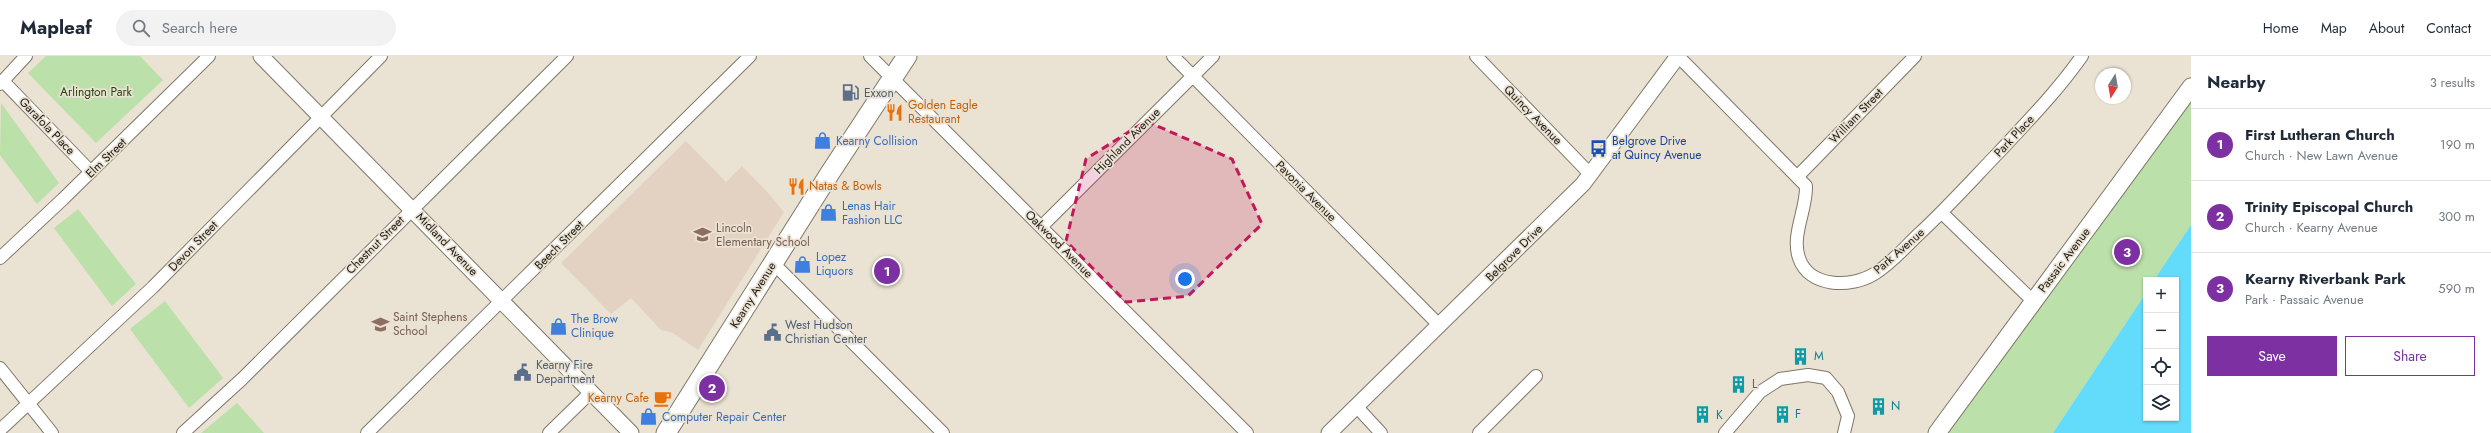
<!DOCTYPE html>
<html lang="en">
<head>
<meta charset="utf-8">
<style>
  :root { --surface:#fff; --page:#f2f2f3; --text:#1f2937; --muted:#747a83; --line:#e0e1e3; --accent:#7c30a1 }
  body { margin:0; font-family:Jost,sans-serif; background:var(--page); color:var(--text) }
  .controls { position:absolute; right:12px; bottom:12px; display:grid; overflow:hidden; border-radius:0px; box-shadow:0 1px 3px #0004 }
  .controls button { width:36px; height:36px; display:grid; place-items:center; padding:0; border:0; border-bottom:1px solid var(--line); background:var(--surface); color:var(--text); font:20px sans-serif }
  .compass { position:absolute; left:2095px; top:12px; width:36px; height:36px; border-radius:50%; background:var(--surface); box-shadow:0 1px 3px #0004; rotate:191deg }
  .you { position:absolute; left:1185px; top:223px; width:14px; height:14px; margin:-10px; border:3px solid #fff; border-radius:50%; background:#1a73e8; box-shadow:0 0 0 6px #1a73e833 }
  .badge { display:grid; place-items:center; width:26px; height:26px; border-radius:50%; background:var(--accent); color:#fff; font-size:13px; font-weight:700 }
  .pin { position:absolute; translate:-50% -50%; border:2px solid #fff; box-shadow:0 1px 4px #0006 }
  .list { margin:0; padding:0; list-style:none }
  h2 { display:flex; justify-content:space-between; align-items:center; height:52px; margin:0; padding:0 16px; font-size:17px }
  h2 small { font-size:13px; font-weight:400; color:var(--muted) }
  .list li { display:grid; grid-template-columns:26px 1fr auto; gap:12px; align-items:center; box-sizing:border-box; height:72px; padding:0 16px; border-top:1px solid var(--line) }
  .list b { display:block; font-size:15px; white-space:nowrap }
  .list p { margin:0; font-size:13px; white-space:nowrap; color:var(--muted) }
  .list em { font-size:13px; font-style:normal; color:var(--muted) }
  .actions { display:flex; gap:8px; padding:12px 16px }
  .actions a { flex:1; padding:9px 0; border:1px solid var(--accent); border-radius:0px; text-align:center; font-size:14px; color:var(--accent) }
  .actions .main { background:var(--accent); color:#fff }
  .icon { flex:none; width:22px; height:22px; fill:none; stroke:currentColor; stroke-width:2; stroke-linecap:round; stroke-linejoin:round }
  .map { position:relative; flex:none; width:2191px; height:377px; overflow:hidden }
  header { display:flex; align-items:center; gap:24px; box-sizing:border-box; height:56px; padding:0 20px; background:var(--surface); border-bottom:1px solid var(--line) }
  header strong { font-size:19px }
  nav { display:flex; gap:22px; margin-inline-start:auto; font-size:14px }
  .search { width:280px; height:36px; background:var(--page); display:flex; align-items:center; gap:10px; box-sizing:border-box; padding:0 14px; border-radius:22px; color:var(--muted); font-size:15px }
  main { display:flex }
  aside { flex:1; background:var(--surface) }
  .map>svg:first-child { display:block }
  .education { fill:#e3d2c1 }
  .green { fill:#bce0a9 }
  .water { fill:#63dbfb }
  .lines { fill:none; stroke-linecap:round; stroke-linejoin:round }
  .minor-casing { stroke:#7e7768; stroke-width:14 }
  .tertiary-casing { stroke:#7e7768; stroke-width:17 }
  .secondary-casing { stroke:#7e7768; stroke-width:19 }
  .primary-casing { stroke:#7e7768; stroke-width:21 }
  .minor { stroke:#fff; stroke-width:12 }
  .tertiary { stroke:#fff; stroke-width:15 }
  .secondary { stroke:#fff; stroke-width:17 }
  .primary { stroke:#fff; stroke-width:19 }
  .marked { fill:#c2185b; fill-opacity:0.2; stroke:#c2185b; stroke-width:3; stroke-dasharray:8 5; stroke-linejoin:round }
  .labels { text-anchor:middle; stroke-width:3.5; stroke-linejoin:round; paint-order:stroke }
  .park-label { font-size:12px; fill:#24430d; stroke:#eae2d2 }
  .service-label { font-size:12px; fill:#4e5e75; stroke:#eae2d2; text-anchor:start }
  .food-label { font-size:12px; fill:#c56008; stroke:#eae2d2; text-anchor:start }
  .street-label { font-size:12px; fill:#1c1913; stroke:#eae2d2 }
  .shop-label { font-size:12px; fill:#366cbe; stroke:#eae2d2; text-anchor:start }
  .transit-label { font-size:12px; fill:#164399; stroke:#eae2d2; text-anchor:start }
  .education-label { font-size:12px; fill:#785e54; stroke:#eae2d2; text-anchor:start }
  .culture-label { font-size:12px; fill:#0d838f; stroke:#eae2d2; text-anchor:start }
</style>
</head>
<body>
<header>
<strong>Mapleaf</strong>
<div class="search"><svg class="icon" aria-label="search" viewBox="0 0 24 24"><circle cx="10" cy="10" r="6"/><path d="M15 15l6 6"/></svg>Search here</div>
<nav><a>Home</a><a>Map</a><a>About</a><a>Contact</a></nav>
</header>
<main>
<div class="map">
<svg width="2191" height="377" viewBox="0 0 2191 377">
  <rect width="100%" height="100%" fill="#eae2d2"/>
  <path class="education" d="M686,85L726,126L742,110L769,138L784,156L698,294L673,277L661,274L631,242L611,258L561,207Z"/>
  <path class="green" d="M46,0H140L163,24L96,87L28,17Z
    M2191,46V169L2154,224H2146V237L2053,377H1946L2056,231Z
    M1,47L59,127L37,148L0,99Z
    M78,153L136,228L112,250L54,172Z
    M165,245L223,322L189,352L130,273Z
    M237,347L264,377H201Z"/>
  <path class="water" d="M2191,169V377H2053L2146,237V362H2176V224H2154Z"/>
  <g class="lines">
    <defs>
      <path id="minor" d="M870,0L1247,377
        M1173,0L1440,270
        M1476,0L1591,119
        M1678,0L1806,130C1807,153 1791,179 1799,202C1809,232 1851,232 1874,218C1891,208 1905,191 1919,178C1948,151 1974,122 2001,94C2030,63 2058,34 2082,0
        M3,25L91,116
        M0,28L26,0
        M1798,120L1915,0
        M1942,157L2033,245
        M1042,170L1213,0
        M0,202L63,143L209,0
        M773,207L943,377
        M0,312L52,377
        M1356,350L1381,377
        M0,374L153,231L381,0
        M183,377L242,323L567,0
        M367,377L750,0
        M549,377L590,337
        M1479,377L1536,320
        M1725,377L1760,336L1780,323L1808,319L1826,322L1838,336L1848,360L1844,377"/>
      <path id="tertiary" d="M261,0L631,377
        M1329,377L1583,128L1678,0"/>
      <path id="secondary" d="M1937,377L2191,31"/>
      <path id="primary" d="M666,377L830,117L907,0"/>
    </defs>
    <use href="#minor" class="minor-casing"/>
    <use href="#tertiary" class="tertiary-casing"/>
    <use href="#secondary" class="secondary-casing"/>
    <use href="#primary" class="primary-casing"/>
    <use href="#minor" class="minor"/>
    <use href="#tertiary" class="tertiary"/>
    <use href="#secondary" class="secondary"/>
    <use href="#primary" class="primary"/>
  </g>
  <path class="marked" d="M1146,65L1232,103L1262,168L1188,240L1126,246L1066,185L1086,103Z"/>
  <defs>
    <symbol id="fuel-bare" viewBox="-9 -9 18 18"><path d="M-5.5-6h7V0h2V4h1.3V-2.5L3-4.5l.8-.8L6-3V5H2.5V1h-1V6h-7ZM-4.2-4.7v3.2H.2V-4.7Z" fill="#5c6f8a" stroke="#eae2d2" stroke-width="2.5" paint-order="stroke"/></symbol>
    <symbol id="restaurant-bare" viewBox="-9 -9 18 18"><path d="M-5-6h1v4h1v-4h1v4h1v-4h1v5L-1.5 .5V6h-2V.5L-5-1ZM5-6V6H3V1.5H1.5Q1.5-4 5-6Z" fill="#e8710a" stroke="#eae2d2" stroke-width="2.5" paint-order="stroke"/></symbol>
    <symbol id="shop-bare" viewBox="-9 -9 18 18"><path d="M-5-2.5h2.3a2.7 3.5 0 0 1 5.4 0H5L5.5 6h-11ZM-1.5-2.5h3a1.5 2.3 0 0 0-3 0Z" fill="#3f7fe0" stroke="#eae2d2" stroke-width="2.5" paint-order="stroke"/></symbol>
    <symbol id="bus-bare" viewBox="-9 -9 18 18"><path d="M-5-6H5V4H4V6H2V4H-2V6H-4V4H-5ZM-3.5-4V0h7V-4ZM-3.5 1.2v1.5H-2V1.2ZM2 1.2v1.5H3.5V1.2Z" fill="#1a4fb4" stroke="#eae2d2" stroke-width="2.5" paint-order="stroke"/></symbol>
    <symbol id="school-bare" viewBox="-9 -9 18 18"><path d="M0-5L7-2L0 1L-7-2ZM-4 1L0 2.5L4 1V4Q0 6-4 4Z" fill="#8d6e63" stroke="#eae2d2" stroke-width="2.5" paint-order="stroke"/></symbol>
    <symbol id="civic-bare" viewBox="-9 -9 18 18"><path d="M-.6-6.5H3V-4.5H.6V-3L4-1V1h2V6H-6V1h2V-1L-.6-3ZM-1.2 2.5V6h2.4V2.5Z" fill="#5c6f8a" stroke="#eae2d2" stroke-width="2.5" paint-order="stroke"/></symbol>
    <symbol id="building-bare" viewBox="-9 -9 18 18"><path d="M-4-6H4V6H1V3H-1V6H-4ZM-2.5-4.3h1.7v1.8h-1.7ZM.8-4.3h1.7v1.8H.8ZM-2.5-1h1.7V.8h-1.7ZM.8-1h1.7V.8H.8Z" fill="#0f9aa8" stroke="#eae2d2" stroke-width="2.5" paint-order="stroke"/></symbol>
    <symbol id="cafe-bare" viewBox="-9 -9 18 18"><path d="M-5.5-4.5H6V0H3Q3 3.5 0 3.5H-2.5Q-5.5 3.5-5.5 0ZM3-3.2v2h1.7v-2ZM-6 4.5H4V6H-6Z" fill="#e8710a" stroke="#eae2d2" stroke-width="2.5" paint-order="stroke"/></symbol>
  </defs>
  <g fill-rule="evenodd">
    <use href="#fuel-bare" x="838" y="24" width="25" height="25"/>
    <use href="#restaurant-bare" x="882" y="44" width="25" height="25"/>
    <use href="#shop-bare" x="810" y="72" width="25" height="25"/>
    <use href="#bus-bare" x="1586" y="80" width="25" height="25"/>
    <use href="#restaurant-bare" x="784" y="118" width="25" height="25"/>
    <use href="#shop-bare" x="816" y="144" width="25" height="25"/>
    <use href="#school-bare" x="690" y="166" width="25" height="25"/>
    <use href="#shop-bare" x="790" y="196" width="25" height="25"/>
    <use href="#school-bare" x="368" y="256" width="25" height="25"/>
    <use href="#shop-bare" x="546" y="258" width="25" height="25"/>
    <use href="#civic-bare" x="760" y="264" width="25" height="25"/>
    <use href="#building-bare" x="1788" y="288" width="25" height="25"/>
    <use href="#civic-bare" x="510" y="304" width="25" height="25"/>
    <use href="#building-bare" x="1726" y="316" width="25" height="25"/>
    <use href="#cafe-bare" x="650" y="330" width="25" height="25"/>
    <use href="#building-bare" x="1866" y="338" width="25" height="25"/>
    <use href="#building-bare" x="1770" y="346" width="25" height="25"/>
    <use href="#building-bare" x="1690" y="346" width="25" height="25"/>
    <use href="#shop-bare" x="636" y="348" width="25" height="25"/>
  </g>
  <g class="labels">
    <g class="park-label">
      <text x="96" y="40">Arlington Park</text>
    </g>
    <g class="service-label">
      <text x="864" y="41">Exxon</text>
      <text x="785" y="273">West Hudson<tspan x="785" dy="14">Christian Center</tspan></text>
      <text x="536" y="313">Kearny Fire<tspan x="536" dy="14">Department</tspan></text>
    </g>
    <g class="food-label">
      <text x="908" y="53">Golden Eagle<tspan x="908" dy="14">Restaurant</tspan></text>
      <text x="809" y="134">Natas &amp; Bowls</text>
      <text x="649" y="346" text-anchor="end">Kearny Cafe</text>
    </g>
    <g class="street-label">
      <text transform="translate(1533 59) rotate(46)" y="4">Quincy Avenue</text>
      <text transform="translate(1856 60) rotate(-46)" y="4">William Street</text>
      <text transform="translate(47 70) rotate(46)" y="4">Garafola Place</text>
      <text transform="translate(2014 80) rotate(-47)" y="4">Park Place</text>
      <text transform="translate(1127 85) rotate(-45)" y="4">Highland Avenue</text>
      <text transform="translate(106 102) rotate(-44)" y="4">Elm Street</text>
      <text transform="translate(1306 135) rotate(45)" y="4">Pavonia Avenue</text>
      <text transform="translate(447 188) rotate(46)" y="4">Midland Avenue</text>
      <text transform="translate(1059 188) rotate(45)" y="4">Oakwood Avenue</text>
      <text transform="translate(375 189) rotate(-45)" y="4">Chestnut Street</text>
      <text transform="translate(559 189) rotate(-45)" y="4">Beech Street</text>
      <text transform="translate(193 190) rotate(-46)" y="4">Devon Street</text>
      <text transform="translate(1899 195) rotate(-41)" y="4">Park Avenue</text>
      <text transform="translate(1514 197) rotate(-45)" y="4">Belgrove Drive</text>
      <text transform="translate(2064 204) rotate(-53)" y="4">Passaic Avenue</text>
      <text transform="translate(753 239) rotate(-58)" y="4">Kearny Avenue</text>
    </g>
    <g class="shop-label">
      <text x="836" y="89">Kearny Collision</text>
      <text x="842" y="154">Lenas Hair<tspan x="842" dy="14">Fashion LLC</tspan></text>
      <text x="816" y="205">Lopez<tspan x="816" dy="14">Liquors</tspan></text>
      <text x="571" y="267">The Brow<tspan x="571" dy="14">Clinique</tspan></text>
      <text x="662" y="365">Computer Repair Center</text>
    </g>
    <g class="transit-label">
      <text x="1612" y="89">Belgrove Drive<tspan x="1612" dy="14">at Quincy Avenue</tspan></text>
    </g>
    <g class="education-label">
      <text x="716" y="176">Lincoln<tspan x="716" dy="14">Elementary School</tspan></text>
      <text x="393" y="265">Saint Stephens<tspan x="393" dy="14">School</tspan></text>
    </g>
    <g class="culture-label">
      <text x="1814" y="304">M</text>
      <text x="1752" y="332">L</text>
      <text x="1891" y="354">N</text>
      <text x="1795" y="362">F</text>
      <text x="1716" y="363">K</text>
    </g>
  </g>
</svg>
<div class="controls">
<button>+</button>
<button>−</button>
<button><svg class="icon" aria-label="locate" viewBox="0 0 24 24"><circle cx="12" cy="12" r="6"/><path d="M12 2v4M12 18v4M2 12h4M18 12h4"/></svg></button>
<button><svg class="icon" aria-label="layers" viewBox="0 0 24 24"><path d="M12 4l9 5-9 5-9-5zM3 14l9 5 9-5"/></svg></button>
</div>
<svg class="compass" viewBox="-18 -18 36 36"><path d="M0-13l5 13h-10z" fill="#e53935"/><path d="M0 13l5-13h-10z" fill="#747a83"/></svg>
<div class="you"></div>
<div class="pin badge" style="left:887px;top:215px">1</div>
<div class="pin badge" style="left:712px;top:332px">2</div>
<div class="pin badge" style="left:2127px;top:196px">3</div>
</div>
<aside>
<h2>Nearby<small>3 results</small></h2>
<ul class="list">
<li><span class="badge">1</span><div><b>First Lutheran Church</b><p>Church · New Lawn Avenue</p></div><em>190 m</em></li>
<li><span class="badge">2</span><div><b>Trinity Episcopal Church</b><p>Church · Kearny Avenue</p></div><em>300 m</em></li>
<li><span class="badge">3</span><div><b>Kearny Riverbank Park</b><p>Park · Passaic Avenue</p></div><em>590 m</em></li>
</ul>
<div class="actions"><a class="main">Save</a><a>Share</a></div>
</aside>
</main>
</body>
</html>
